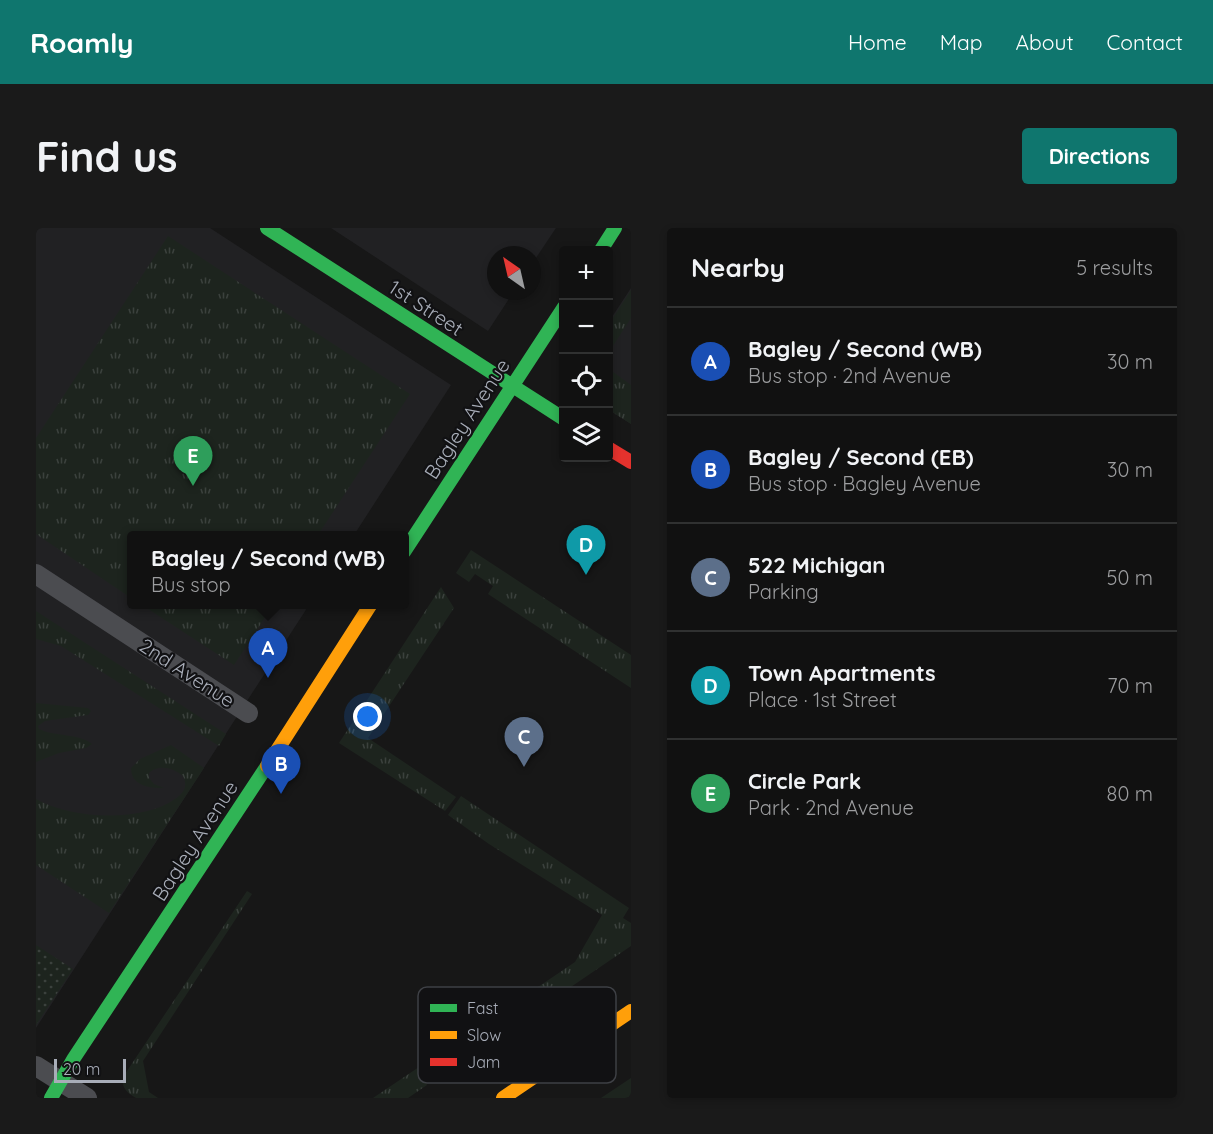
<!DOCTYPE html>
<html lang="en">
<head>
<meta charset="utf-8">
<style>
  :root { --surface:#111; --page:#1a1a1a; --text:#f1f3f6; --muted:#9c9d9f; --line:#303131; --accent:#0f766e }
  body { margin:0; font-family:Quicksand,sans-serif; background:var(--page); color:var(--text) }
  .controls { position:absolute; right:18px; top:18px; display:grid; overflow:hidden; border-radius:6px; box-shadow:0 3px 9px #0003 }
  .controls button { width:54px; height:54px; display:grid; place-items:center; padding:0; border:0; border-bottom:2px solid var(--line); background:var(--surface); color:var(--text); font:30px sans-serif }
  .compass { position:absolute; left:451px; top:18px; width:54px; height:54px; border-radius:50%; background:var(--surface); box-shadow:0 3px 9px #0003; rotate:326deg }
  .scale { position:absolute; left:18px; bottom:15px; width:72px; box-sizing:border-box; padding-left:6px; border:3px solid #a8adb8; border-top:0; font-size:16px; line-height:21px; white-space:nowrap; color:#a8adb8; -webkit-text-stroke:4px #111113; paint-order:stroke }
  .you { position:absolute; left:332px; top:489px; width:21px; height:21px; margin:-15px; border:4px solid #fff; border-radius:50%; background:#1a73e8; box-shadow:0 0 0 9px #1a73e833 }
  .badge { display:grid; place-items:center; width:39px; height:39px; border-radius:50%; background:var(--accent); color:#fff; font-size:20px; font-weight:700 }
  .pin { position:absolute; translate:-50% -50px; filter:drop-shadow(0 2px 3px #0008) }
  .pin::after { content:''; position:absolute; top:32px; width:21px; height:18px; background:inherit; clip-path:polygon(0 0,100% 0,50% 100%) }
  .popup { position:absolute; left:91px; top:303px; width:282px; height:78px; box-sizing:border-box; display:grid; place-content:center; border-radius:6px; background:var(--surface); filter:drop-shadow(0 2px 4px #0005); font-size:20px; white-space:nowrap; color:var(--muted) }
  .popup b { font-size:22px; color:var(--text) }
  .popup::after { content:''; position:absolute; left:50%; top:100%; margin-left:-12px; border:12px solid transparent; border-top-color:var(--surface) }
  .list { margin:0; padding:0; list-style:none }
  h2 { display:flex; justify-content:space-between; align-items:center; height:78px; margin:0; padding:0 24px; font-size:26px }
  h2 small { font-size:20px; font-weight:400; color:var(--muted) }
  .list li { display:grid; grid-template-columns:39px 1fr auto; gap:18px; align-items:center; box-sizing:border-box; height:108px; padding:0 24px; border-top:2px solid var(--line) }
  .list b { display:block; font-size:22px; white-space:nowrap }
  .list p { margin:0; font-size:20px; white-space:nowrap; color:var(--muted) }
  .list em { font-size:20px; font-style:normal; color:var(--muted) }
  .icon { flex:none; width:33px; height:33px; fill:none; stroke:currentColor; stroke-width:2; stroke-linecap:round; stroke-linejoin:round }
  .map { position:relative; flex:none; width:595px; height:870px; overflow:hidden; border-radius:6px }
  header { display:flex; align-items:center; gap:36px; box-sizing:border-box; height:84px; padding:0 30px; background:var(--accent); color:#fff }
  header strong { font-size:28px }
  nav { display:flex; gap:33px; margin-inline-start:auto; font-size:21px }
  .intro { display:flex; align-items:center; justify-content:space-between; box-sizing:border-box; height:144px; padding:0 36px }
  h1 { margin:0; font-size:42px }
  .button { padding:15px 27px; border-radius:6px; background:var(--accent); color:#fff; font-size:21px; font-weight:700 }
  main { display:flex; gap:36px; padding:0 36px }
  aside { flex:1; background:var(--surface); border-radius:6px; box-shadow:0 3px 9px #0003 }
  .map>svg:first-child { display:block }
  .built { fill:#212123 }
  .grass { fill:url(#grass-tufts) }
  .garden { fill:url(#garden-dots) }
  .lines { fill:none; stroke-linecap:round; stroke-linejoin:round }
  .street { stroke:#4b4c50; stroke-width:20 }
  .fast { stroke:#30b455; stroke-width:14 }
  .slow { stroke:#ff9f0a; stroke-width:14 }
  .jam { stroke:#e5322d; stroke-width:14 }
  .labels { text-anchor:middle; stroke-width:4.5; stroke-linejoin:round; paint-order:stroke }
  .street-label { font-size:20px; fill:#a8adb8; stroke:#111113 }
  .key { fill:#111113; stroke:#3e4045; stroke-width:1.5 }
  .key-label { font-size:16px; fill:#a8adb8 }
</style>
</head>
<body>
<header>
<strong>Roamly</strong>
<nav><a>Home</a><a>Map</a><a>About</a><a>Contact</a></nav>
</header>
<div class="intro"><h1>Find us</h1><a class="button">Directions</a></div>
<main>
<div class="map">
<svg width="595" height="870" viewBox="0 0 595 870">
  <defs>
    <pattern id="grass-tufts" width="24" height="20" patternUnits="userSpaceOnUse" patternTransform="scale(1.5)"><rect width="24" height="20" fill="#1d241e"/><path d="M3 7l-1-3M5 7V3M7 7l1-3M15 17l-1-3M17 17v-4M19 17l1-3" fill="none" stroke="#3b413d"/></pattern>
    <pattern id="garden-dots" width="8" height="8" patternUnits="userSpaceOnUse" patternTransform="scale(1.5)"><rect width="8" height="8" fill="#1d241e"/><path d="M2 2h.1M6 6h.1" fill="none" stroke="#3b413d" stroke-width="1.8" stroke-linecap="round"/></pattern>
  </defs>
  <rect width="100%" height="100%" fill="#171717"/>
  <path class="built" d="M0,0H174L415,157L318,307L95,308V376L273,377L0,800Z
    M295,0H520L496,36V27H460V63H478L452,103Z
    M595,60V196L573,182L572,95Z"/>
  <path class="grass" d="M132,8L374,166L282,307L95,308V370L0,306V210Z
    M595,62V90L573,124V96Z
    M573,141L595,157V196L573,182Z
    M435,322L595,427V460L452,366L457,358L439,346L433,354L420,345Z
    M405,359L418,380L332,510L420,569L409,583L303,515Z
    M106,377H237L198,437Z
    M0,383L190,506L183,518L25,418L0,411Z
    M0,475L52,480L55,483L52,487L9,493L2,498L3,501C19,509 43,505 56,516L50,520L23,525L0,534Z
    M135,517L168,540L73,685L0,637V571C35,591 105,595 139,571C148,565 152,558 147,548C137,540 123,536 113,545V550L118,556L128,560C113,560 95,558 95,540L104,531Z
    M425,568L593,680L587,690L595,695V718L407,846L394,832L539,734L566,687L453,616L412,587Z
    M211,663L216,666L107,833L113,864L122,870H100C91,865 85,859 87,849Z
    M383,839L391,857L372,870H337Z
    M595,850V870H565Z"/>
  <path class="garden" d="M0,717L37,741L0,797Z"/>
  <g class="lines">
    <path class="street" d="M0,346L212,485
      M0,838L51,870"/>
    <path class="fast" d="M231,0L528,191
      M565,22L579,0
      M368,324L528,79
      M15,870L38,830L231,538"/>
    <path class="slow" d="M231,538L335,376
      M467,870L595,783"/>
    <path class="jam" d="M572,220L595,234"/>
  </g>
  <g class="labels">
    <g class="street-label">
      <text transform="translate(390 80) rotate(33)" y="7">1st Street</text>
      <text transform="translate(431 191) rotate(-57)" y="7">Bagley Avenue</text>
      <text transform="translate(151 445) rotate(33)" y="7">2nd Avenue</text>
      <text transform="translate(159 613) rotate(-57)" y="7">Bagley Avenue</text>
    </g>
  </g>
  <rect x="382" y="759" width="198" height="96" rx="9" class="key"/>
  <rect x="394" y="776" width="27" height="8" fill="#30b455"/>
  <rect x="394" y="803" width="27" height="8" fill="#ff9f0a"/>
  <rect x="394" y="830" width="27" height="8" fill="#e5322d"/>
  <g class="key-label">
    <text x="431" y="786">Fast</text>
    <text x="431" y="813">Slow</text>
    <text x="431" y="840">Jam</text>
  </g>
</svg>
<div class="controls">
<button>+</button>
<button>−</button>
<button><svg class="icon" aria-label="locate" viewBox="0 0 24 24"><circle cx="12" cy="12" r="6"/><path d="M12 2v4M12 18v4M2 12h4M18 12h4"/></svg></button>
<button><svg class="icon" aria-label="layers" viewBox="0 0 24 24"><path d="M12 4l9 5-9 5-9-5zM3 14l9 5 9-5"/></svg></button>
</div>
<svg class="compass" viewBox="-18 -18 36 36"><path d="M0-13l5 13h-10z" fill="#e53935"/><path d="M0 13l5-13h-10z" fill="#9c9d9f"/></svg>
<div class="scale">20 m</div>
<div class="you"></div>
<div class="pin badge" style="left:232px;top:450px;background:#1a4fb4">A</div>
<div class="popup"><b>Bagley / Second (WB)</b>Bus stop</div>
<div class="pin badge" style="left:245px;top:566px;background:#1a4fb4">B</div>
<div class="pin badge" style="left:488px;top:539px;background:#5c6f8a">C</div>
<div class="pin badge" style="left:550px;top:347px;background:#0f9aa8">D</div>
<div class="pin badge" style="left:157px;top:258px;background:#2e9e5b">E</div>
</div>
<aside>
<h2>Nearby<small>5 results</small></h2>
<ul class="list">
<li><span class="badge" style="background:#1a4fb4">A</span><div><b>Bagley / Second (WB)</b><p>Bus stop · 2nd Avenue</p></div><em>30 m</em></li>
<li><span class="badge" style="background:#1a4fb4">B</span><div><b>Bagley / Second (EB)</b><p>Bus stop · Bagley Avenue</p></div><em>30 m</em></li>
<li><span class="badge" style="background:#5c6f8a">C</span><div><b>522 Michigan</b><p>Parking</p></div><em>50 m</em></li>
<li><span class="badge" style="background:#0f9aa8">D</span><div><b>Town Apartments</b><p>Place · 1st Street</p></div><em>70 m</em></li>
<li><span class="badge" style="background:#2e9e5b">E</span><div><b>Circle Park</b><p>Park · 2nd Avenue</p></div><em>80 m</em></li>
</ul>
</aside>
</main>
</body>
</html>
